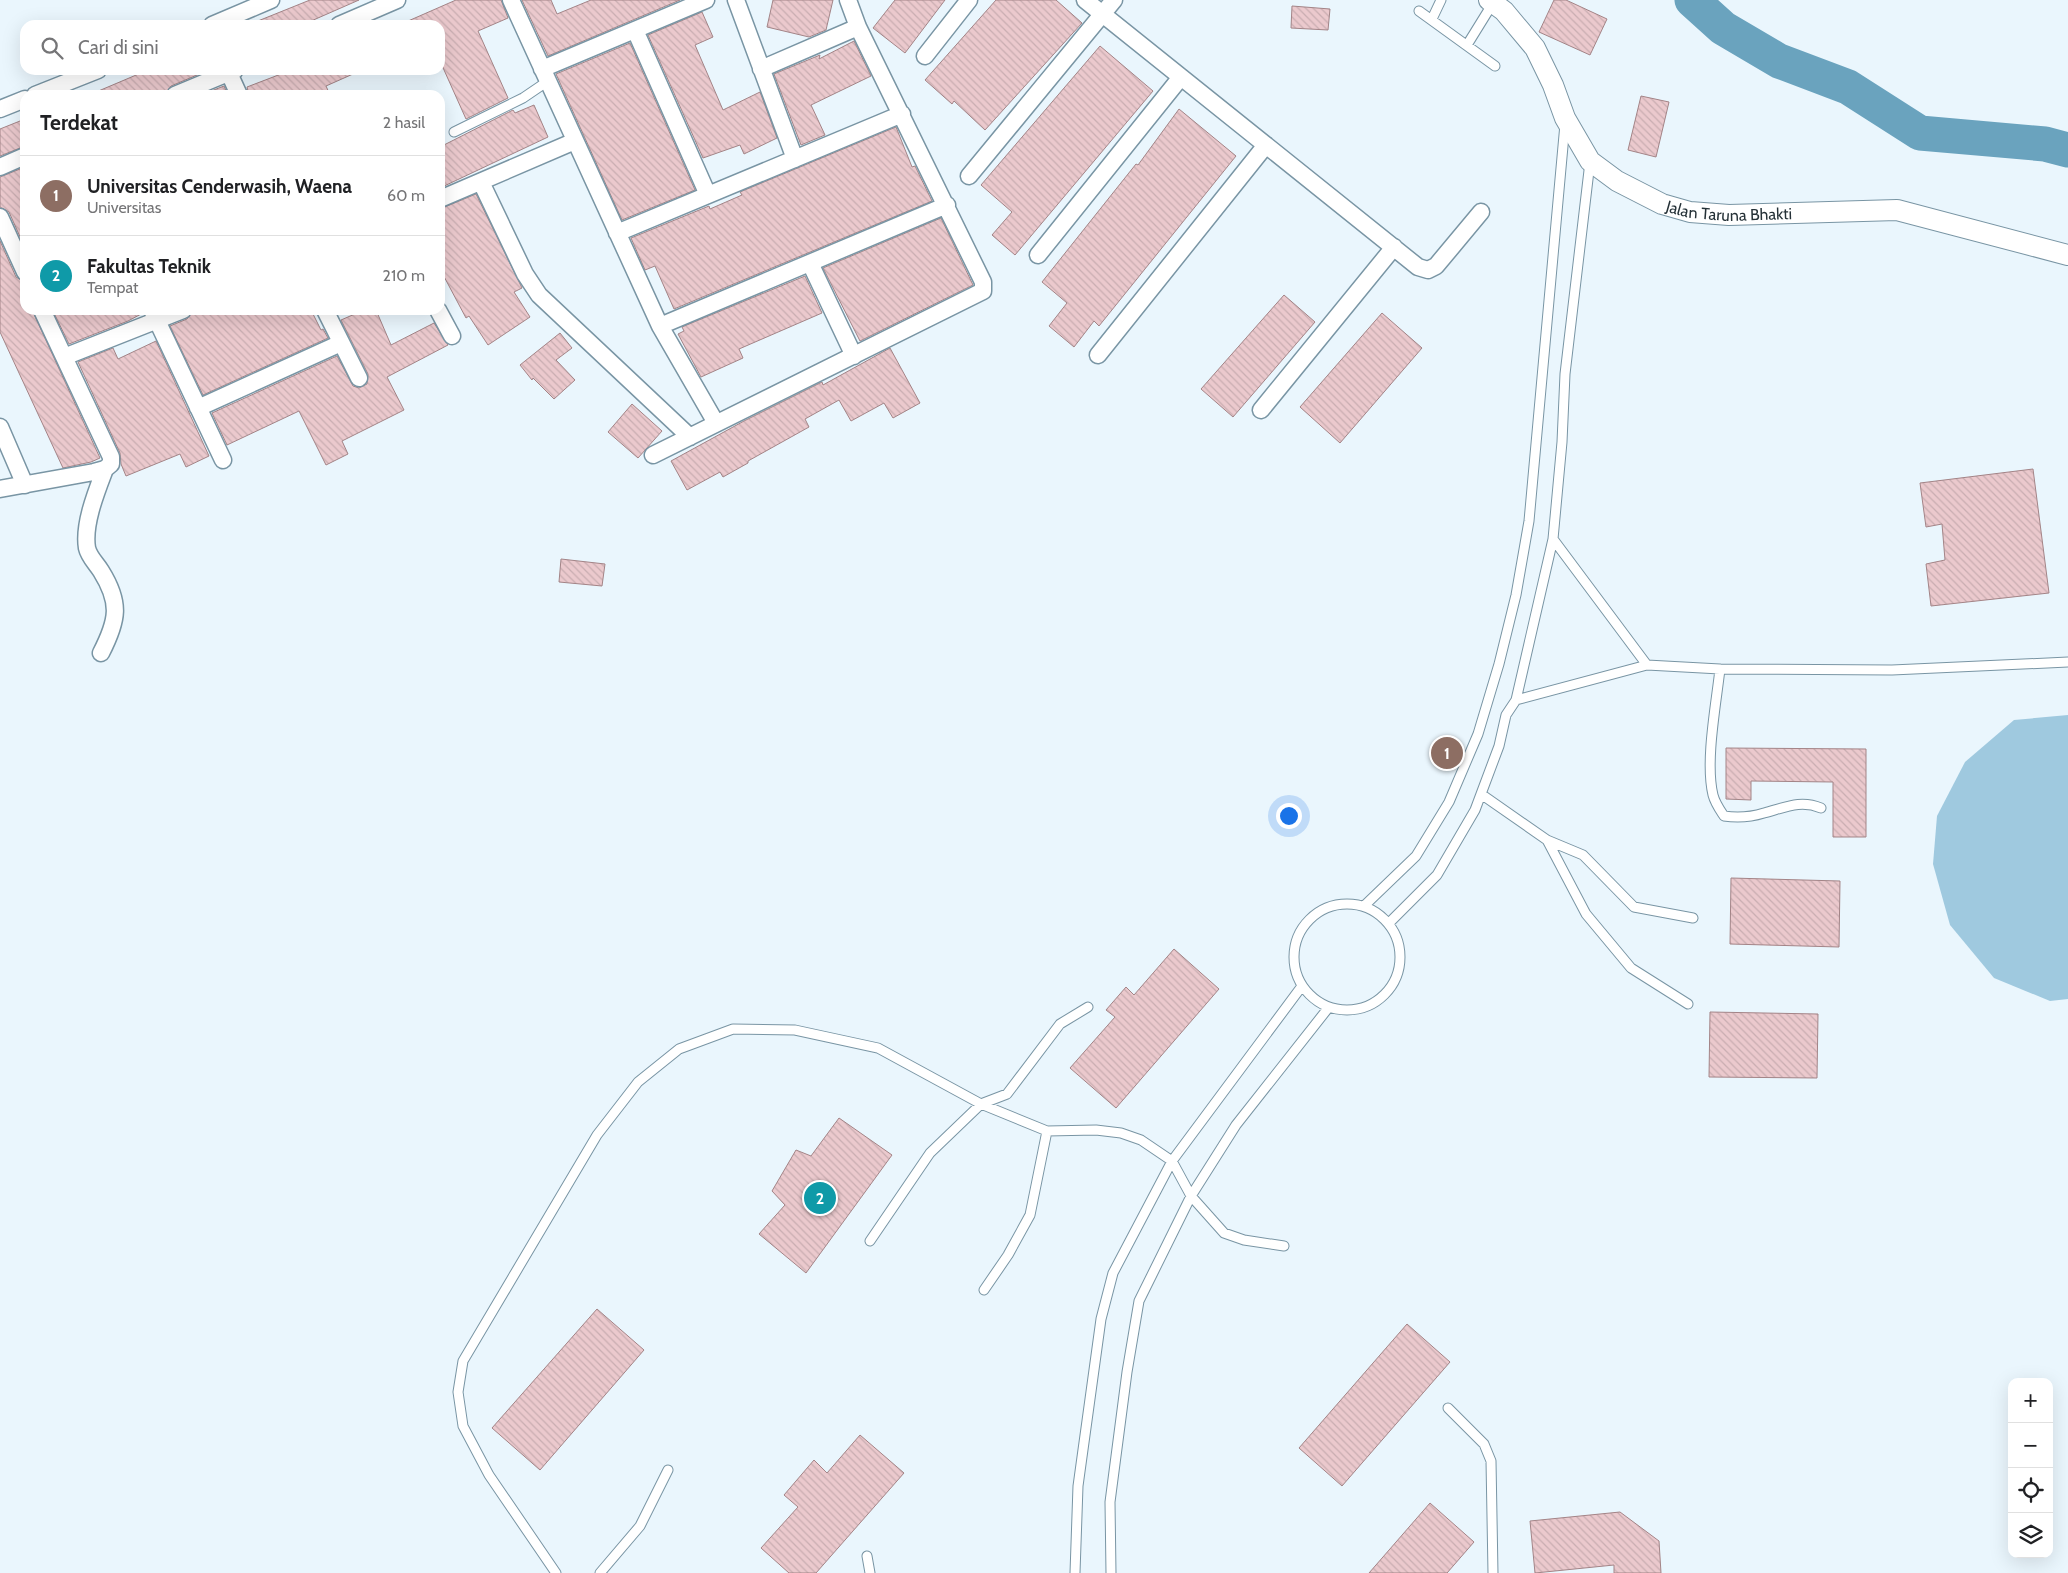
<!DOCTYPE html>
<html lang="id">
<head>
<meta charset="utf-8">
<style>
  :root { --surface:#fff; --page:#f2f2f2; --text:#202124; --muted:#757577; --line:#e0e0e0; --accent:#b45309 }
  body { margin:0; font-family:Cabin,sans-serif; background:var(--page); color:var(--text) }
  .controls { position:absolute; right:15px; bottom:15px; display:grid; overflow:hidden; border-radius:10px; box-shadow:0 5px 20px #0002 }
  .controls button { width:45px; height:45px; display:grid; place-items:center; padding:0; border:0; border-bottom:1px solid var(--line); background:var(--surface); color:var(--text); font:25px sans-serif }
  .you { position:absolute; left:1288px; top:815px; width:18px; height:18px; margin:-12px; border:4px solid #fff; border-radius:50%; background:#1a73e8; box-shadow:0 0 0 8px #1a73e833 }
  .badge { display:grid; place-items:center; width:32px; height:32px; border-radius:50%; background:var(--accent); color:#fff; font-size:16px; font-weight:700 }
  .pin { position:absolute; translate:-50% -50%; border:2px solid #fff; box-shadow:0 1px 5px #0006 }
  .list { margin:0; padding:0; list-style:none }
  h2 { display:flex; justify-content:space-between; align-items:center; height:65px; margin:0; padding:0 20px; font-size:21px }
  h2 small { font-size:16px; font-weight:400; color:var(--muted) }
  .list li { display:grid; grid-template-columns:32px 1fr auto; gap:15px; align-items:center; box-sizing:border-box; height:80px; padding:0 20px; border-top:1px solid var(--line) }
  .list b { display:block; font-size:19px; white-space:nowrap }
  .list p { margin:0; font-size:16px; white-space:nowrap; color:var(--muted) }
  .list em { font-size:16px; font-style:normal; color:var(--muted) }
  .icon { flex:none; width:28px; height:28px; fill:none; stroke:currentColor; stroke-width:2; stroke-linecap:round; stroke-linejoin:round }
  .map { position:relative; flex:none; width:2068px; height:1573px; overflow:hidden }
  .search { position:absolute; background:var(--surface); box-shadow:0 5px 20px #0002; left:20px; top:20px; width:425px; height:55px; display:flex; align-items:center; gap:12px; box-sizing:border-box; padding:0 18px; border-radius:15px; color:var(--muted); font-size:19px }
  .panel { position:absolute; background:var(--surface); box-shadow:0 5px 20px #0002; left:20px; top:90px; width:425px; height:225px; border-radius:15px }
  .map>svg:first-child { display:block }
  .grass { fill:#9fc9df }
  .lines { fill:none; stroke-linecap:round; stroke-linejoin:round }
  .river { stroke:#6aa3be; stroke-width:35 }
  .building { fill:url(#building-back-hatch); stroke:#a38487 }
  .service-casing { stroke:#7995a4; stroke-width:11 }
  .minor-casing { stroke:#7995a4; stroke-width:19 }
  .tertiary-casing { stroke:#7995a4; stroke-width:22 }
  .service { stroke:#fff; stroke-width:9 }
  .minor { stroke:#fff; stroke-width:16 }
  .tertiary { stroke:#fff; stroke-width:20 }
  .labels { text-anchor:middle; stroke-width:4.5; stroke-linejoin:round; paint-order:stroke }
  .street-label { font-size:16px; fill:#253137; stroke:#fff }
</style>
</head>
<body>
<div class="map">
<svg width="2068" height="1573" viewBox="0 0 2068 1573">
  <defs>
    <pattern id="building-back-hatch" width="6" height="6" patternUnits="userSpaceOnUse" patternTransform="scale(1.25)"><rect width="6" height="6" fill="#ebc9cd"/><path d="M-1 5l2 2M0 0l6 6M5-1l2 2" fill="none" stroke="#c9adb1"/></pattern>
  </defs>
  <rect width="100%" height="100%" fill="#eaf6fd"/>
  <path class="grass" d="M2068,715V999L2050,1001L1994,978L1950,925L1933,864L1937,816L1965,762L2014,720Z"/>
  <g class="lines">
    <path class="river" d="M1692,0L1723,28L1779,61L1848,87L1920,133L2045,144L2068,150"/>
  </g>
  <path class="building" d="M310,0H359L302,25H248Z
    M456,0H501L508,18L478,31L508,98L466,119L440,61V25H399Z
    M522,0H551L557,14L591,0H680L548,56Z
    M773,0H833L826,30L809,37L767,27Z
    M895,0H945L905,53L873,28Z
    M996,0H1056L1082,23L985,130L954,101L952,104L925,80Z
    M1554,0H1566L1607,19L1590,55L1539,32Z
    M1292,6L1330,9L1328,30L1291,28Z
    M702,12L713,37L695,45L723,110L760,92L777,138L744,154L740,145L703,158L648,35Z
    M854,41L871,76L811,105L825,135L801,145L774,74L820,55L819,59Z
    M630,43L695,190L622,220L556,74Z
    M1100,46L1153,91L1015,255L992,235L1012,212L981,185Z
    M148,70H209L171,86L165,95H89Z
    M280,70H362L326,86L330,95H249L247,87L281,74Z
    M224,86L228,95H201Z
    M1641,96L1669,102L1656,157L1628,150Z
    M534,105L548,137L440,188V147L513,110L515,113Z
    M1179,109L1236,156L1099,326L1094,321L1074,347L1049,326L1067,303L1042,282L1136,164L1138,165Z
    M25,119V146L0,156V129Z
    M896,127L912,167L915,166L932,201L674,309L655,266L645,270L631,238L709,206L710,209L742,195L740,192Z
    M25,167V248L9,212L0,207V177Z
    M476,194L522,288L514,292L530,317L488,345L469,316L466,318L440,269V209Z
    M941,218L973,285L860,341L823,268Z
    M0,241L16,277L25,282V310H32L100,458L91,462L63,468L0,332Z
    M805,276L822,313L739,349L743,358L701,377L678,334L684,331L682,327Z
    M1284,295L1315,322L1233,417L1201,389Z
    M142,310L143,313L128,321L69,344L53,311Z
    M193,310H311L321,330L323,329L328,338L203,395L170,326L187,319Z
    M364,310H376L391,345L434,323L448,345L387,377L404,410L342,441L348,454L326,465L299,411L227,445L212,413L337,356L353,386L359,388L367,384L368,374L341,320Z
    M1382,313L1422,348L1340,443L1300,407Z
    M560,333L572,348L556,360L575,380L554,399L533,378L532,380L520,365Z
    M156,341L209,456L186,467L180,454L126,476L121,464L120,453L78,362L113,348L118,359Z
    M890,348L920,403L893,418L884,403L851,421L839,400L805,419L809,427L748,461V463L723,477L720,472L687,490L671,461L744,421L822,382L823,385Z
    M632,404L662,431L638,458L608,432Z
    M2033,469L2049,593L1931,606L1926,564L1945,560L1942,524L1926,527L1920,483Z
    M561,559L605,564L602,586L559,582Z
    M1726,748L1866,749V837H1833V782L1751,781V800L1726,799Z
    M1731,878L1840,881L1839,947L1730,944Z
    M1174,949L1219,989L1116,1108L1070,1068L1115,1017L1106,1010L1126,987L1134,995Z
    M1710,1012L1818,1014L1817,1078L1709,1077Z
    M839,1118L892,1155L806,1273L759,1234L785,1205L772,1191L796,1150L811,1156Z
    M597,1309L644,1350L540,1470L492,1428Z
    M1407,1324L1450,1362L1342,1486L1299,1448Z
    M860,1435L904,1473L816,1573H789L761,1548L798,1507L784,1495L814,1460L827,1473Z
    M1430,1503L1474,1542L1447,1573H1369Z
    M1620,1512L1659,1541L1661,1573H1614V1565L1535,1573L1530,1521Z"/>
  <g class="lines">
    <defs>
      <path id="service" d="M1419,11L1495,66
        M1432,19L1441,0
        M1467,45L1493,3
        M454,132L523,98L548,81
        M1553,539L1647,665
        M1720,669C1716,705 1705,762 1713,795C1715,803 1720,810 1724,816C1737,818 1751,817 1764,813C1784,808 1800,799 1821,808
        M1516,700L1647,665L1720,669L1892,670L2068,662
        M1481,794L1547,840L1583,855L1634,907L1693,918
        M1547,840L1586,914L1631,968L1688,1004
        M1294 957a53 53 0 1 1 106 0a53 53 0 1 1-106 0Z
        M1364,906L1416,856L1449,802L1478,734L1499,664L1516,595L1529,521L1565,124
        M1389,923L1437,875L1475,810L1499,746L1506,715L1516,700L1553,539L1562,442L1565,374L1590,162
        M870,1241L930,1153L981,1104L1007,1094L1060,1024L1088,1007
        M984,1290L1008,1255L1030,1215L1047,1131
        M1448,1408L1484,1444L1491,1461L1493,1573
        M867,1556L870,1573
        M556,1573L489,1475L463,1426L458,1392L463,1361L597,1135L638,1082L679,1049L733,1029L795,1030L878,1048L981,1104L1047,1131L1096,1130L1121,1133L1141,1140L1172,1161L1191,1196L1224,1233L1244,1240L1284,1246
        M600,1573L640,1526L668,1470
        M1075,1573L1078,1486L1101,1319L1113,1273L1172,1161L1302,986
        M1111,1573L1110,1502L1127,1372L1139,1301L1191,1196L1236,1125L1329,1007"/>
      <path id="minor" d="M511,0L660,326L716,423
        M736,0L795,159
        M1085,0L1418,267L1428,270L1436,266L1481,212
        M212,25L271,0
        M339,25L397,0
        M635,30L708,195
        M925,56L969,0
        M542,69L706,0
        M761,69L858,27
        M229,73L239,95
        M35,95L98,70
        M175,95L235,70
        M0,109L25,99
        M0,167L25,156
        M969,176L1114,0
        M481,182L525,274L539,295L690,437
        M440,199L575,141
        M0,217L25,272
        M617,233L902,114
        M1038,255L1181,77
        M810,263L854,356
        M152,310L223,460
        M325,310L359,378
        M438,310L452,336
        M660,326L947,205
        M1098,355L1266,145
        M64,357L183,310
        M198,408L341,343
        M1261,410L1394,247
        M0,427L25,485
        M653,455L983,291V282L858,27L848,0
        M0,489L94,472L105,469L111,464V457L42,310
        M101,653C118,620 121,603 101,571C96,563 89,557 87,548C83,524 97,490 105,469"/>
      <g id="tertiary">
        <path id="s1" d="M1489,0L1504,11L1535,48L1553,85L1565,118L1590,161L1617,181L1662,204L1690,212L1729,215L1897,210L2068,255"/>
      </g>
    </defs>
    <use href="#service" class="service-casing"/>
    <use href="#minor" class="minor-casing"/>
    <use href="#tertiary" class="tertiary-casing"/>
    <use href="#service" class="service"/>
    <use href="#minor" class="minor"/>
    <use href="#tertiary" class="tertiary"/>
  </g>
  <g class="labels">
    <g class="street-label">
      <text dy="6" stroke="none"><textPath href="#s1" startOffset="345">Jalan Taruna Bhakti</textPath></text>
    </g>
  </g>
</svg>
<div class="controls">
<button>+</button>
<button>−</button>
<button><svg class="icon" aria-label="locate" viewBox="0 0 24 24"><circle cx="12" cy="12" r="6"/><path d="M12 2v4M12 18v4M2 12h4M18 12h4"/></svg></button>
<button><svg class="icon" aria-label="layers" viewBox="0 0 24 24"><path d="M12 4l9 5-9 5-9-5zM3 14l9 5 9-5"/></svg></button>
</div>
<div class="you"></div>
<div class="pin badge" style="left:1447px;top:753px;background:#8d6e63">1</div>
<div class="pin badge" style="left:820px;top:1198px;background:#0f9aa8">2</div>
<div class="search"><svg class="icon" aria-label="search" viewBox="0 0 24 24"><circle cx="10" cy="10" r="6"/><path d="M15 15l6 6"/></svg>Cari di sini</div>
<section class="panel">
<h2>Terdekat<small>2 hasil</small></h2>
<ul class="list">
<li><span class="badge" style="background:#8d6e63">1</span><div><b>Universitas Cenderwasih, Waena</b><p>Universitas</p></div><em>60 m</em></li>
<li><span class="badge" style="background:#0f9aa8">2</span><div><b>Fakultas Teknik</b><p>Tempat</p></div><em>210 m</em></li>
</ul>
</section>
</div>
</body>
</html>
